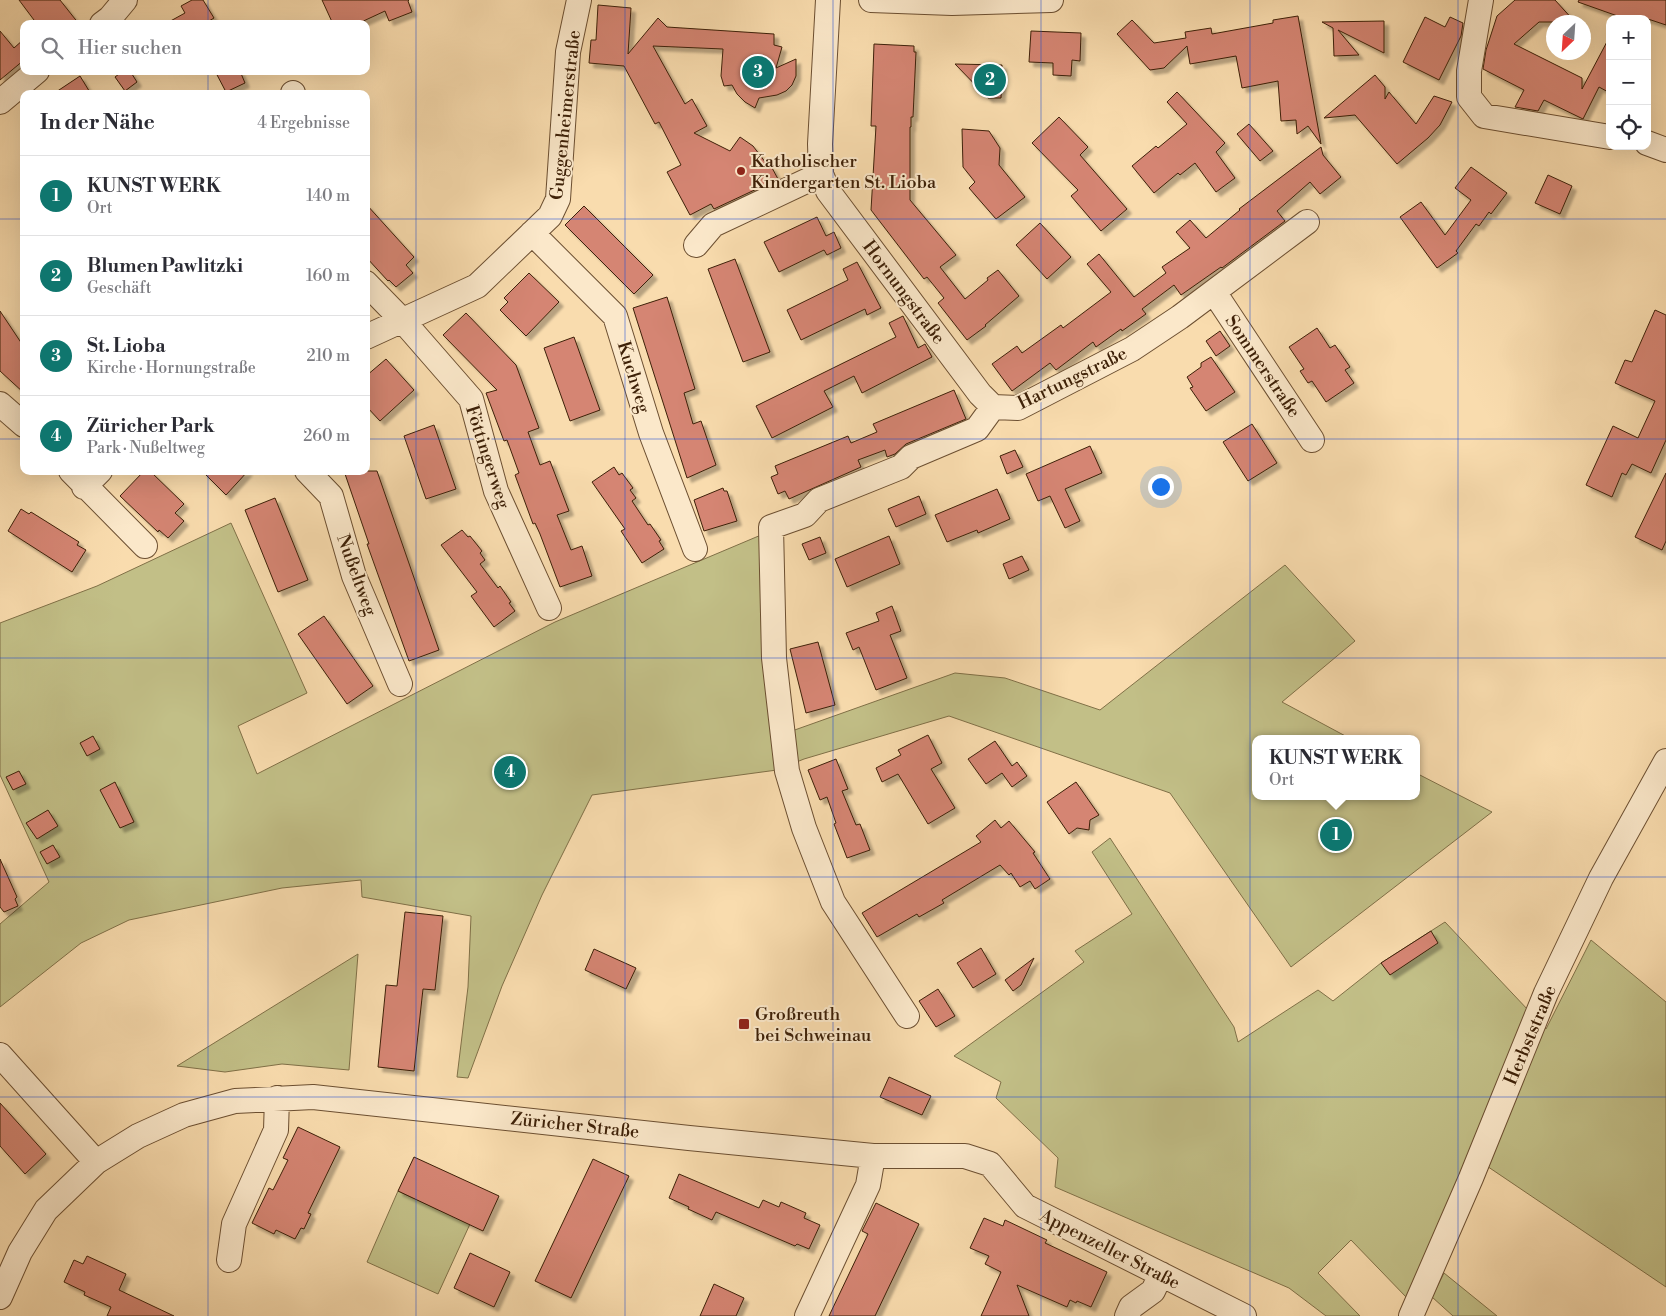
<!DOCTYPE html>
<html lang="de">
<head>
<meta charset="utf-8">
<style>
  :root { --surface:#fff; --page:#f2f2f3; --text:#2b2b33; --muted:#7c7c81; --line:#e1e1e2; --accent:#0f766e }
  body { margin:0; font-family:"Libre Bodoni",serif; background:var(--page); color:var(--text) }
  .controls { position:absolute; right:15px; top:15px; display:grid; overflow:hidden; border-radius:10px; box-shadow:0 5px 20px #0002 }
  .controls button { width:45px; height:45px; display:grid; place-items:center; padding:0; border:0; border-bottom:1px solid var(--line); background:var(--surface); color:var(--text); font:25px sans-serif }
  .compass { position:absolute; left:1546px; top:15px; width:45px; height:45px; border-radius:50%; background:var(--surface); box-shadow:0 5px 20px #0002; rotate:205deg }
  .you { position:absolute; left:1160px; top:486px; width:18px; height:18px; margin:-12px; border:4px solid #fff; border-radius:50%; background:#1a73e8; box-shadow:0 0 0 8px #1a73e833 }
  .badge { display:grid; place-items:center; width:32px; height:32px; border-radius:50%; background:var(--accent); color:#fff; font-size:16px; font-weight:700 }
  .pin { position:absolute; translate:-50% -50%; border:2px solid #fff; box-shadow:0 1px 5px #0006 }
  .popup { position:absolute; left:1252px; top:735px; width:168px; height:65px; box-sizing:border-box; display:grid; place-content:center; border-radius:10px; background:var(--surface); filter:drop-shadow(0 1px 4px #0005); font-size:16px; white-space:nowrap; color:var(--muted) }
  .popup b { font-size:19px; color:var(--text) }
  .popup::after { content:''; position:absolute; left:50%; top:100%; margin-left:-10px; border:10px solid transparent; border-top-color:var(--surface) }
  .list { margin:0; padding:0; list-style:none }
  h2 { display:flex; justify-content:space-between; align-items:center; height:65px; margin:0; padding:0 20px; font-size:21px }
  h2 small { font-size:16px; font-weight:400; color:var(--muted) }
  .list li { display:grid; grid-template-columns:32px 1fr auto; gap:15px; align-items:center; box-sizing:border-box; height:80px; padding:0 20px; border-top:1px solid var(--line) }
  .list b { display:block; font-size:19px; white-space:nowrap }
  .list p { margin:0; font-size:16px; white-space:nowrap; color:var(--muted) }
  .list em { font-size:16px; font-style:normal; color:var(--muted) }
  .icon { flex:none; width:28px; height:28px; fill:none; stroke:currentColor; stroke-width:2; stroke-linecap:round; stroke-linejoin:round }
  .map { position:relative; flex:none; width:1666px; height:1316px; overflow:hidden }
  .search { position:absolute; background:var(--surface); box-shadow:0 5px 20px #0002; left:20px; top:20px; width:350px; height:55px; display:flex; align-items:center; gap:12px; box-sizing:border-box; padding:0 18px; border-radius:10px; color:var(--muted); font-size:19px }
  .panel { position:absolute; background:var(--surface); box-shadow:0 5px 20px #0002; left:20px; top:90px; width:350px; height:385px; border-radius:10px }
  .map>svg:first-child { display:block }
  .green { fill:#c2bf87; stroke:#807047 }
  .building { fill:#d58573; stroke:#3d2007; filter:url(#shadow) }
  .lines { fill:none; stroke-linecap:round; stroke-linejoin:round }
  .minor-casing { stroke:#6c4f31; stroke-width:26 }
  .minor { stroke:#fbe8ca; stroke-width:24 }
  .grid { fill:none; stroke:#1d4ed8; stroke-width:1; stroke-opacity:0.55 }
  .poi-dot { fill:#8f2418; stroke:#fbe8ca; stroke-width:2 }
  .labels { text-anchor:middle; stroke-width:4; stroke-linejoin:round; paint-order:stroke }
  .street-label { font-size:18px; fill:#3d2007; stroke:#fbe8ca }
  .poi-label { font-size:18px; fill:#3d2007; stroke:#fbe8ca; text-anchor:start }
</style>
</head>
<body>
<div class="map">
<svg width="1666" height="1316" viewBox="0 0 1666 1316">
  <defs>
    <filter id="shadow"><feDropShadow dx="4.5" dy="4.5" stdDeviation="1" flood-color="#0004"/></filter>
  </defs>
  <rect width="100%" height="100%" fill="#f9dcae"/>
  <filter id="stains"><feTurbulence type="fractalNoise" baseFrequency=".004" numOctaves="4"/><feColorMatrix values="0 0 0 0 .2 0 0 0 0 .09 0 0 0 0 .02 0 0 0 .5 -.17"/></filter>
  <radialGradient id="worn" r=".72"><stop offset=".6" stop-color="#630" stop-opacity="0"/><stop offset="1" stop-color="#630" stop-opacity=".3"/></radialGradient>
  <path class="green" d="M231,523L307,693L238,726L257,774L555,622L761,535L775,737L955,673L1005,678L1100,710L1285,565L1355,641L1282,702L1351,739H1256V796H1416V773L1492,812L1291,967L1170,793L949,716L804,759L777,770L592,795L542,895L502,986L468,1078L457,1077L468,987L471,916L362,897L361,880L282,888L129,920L81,943L0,1007V924L49,882L0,775V623L97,586Z
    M1110,838L1234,1027L1238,1042L1318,990L1333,1001L1381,963L1445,922L1546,1029L1591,940L1666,1002V1287L1472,1156L1407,1298L1351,1240L1318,1273L1360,1316H1326L1289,1288L1055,1187L1058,1158L996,1098L1001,1082L954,1056L1084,962L1075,951L1132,914L1092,852Z
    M358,954L349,1070L282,1064L225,1072L177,1066Z
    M398,1191L470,1224L438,1294L367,1262Z
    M1444,1273L1497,1316H1453L1432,1297Z"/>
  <path class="building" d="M19,0H60L79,24H37Z
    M192,0H203L214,18L204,24H165L185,13L181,6Z
    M322,0H409L408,1L412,12L389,21L385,11L357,24H333Z
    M1515,0H1555L1575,22H1539L1514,44L1582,78V89L1610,36V93L1599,87L1583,119L1544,100L1538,111L1515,107L1524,90L1483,69L1486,50L1497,16Z
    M1579,0H1666V25L1648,19H1626L1578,2Z
    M598,5L631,8L628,54L658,18L667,27L774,34V45L782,47L776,68L796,59V76L792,85L786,91L777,95L759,98L755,108L745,102L737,94L732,85L724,86L721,76L723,49L653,46L685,104L692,99L707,126L694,133L730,151L740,137L753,146L769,167L771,166L778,179L714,209L711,204L690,215L667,172L681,165L659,122L655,124L624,66L589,63L591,40H596Z
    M1298,16L1321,144L1308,126L1297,134L1296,120L1281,121L1278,81L1242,88L1236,56L1190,64L1187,46L1164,68L1150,70L1117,34L1132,20L1154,43L1186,38L1185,32L1211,28L1212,34L1273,23V20Z
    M1425,17L1445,27L1450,17L1463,23L1461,36L1439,80L1403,62Z
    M1384,21V53L1338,30L1359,55L1334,56L1333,28L1322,22Z
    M0,31L14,48L24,39V60L0,80Z
    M1031,31L1081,33L1080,61L1072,60L1071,76L1053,75V63L1029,62Z
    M874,44L914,46V52H916L913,117H911V127H910V200L956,255L940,267L965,299L988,280L987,278L998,270L1019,296L985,325L986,326L967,340L938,303L944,298L927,277L924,279L871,210L876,126H871Z
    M955,64L1002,65L1001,98H988Z
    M123,71H130L137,82L125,91L115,77Z
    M215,71H240L245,83L226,92Z
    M1375,75L1385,87V99L1389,92L1416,124L1434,96L1452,102L1440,125L1428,138L1397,164L1355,115L1324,118Z
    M80,76L91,94H53Z
    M1177,92L1225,143L1216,152L1235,178L1216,192L1195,163L1180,175L1178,173L1154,193L1132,166L1156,146L1158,148L1187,124L1167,102Z
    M1059,117L1088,147L1080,155L1127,209L1101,231L1071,196L1078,190L1032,143Z
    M1249,124L1273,151L1260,161L1237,134Z
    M962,129L989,131L1000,148L999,165L1025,197L996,219L969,188L975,182L963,167Z
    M1321,147L1323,155L1341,177L1320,194L1310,182L1277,211L1285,221L1222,268L1221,267L1181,295L1174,285L1142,309L1146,314L1122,331L1121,329L1096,347L1093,342L1056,370L1050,363L1012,391L992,364L1017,346L1022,353L1061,325L1063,328L1111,292L1087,264L1099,254L1134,297L1166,273L1162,267L1190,248L1176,232L1190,220L1206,238L1240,210L1239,209Z
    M1471,167L1507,193L1491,214L1489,212L1479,226L1476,224L1456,251L1458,253L1437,268L1400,217L1421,202L1445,235L1471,200L1455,188Z
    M1548,175L1572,186L1560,214L1535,203Z
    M366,204L414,257L406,265L413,273L396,287L389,280L388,281L366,257Z
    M584,206L653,275L634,294L565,225Z
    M817,217L826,236L834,232L841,248L827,255L824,250L779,272L764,242Z
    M1040,223L1071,257L1047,279L1016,245Z
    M735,259L770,352L743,362L708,269Z
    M857,262L881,308L867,315L865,309L801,340L787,310L848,280L843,269Z
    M529,273L559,302L526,336L500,310L508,302L504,298Z
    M667,297L695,389L684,393L693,424L701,421L716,465L687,478L633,308Z
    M1655,310L1666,315V440L1651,473L1632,464L1626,475L1622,473L1612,497L1586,485L1613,426L1638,438L1655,401L1615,383L1625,360L1632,362Z
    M0,311L24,347V393L0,371Z
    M466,313L516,365L539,428L528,432L540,465L550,461L569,511L557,515L571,550L582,546L592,576L560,587L540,534L535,523L533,524L515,475L519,473L507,440L504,441L486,393L497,390L443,335Z
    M903,316L918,348L925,344L932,357L862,393L854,376L824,391L833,407L772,438L756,406L896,337L889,323Z
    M1317,328L1330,348L1335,345L1350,367L1345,370L1354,383L1326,402L1312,381L1308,383L1300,371L1304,369L1289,347Z
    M1220,331L1230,346L1216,356L1206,341Z
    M574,337L600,410L570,421L544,348Z
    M1211,357L1235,392L1206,411L1190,388L1193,387L1187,377L1201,367V363Z
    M386,359L414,390L380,421L366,406V376Z
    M954,390L966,419L906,444L895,454L887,457L885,450L858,460L861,467L789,499L785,491L778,494L771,477L778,474L775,466L848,436L851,443L877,432L873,424Z
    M1252,424L1277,463L1248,481L1223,442Z
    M434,425L456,489L426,499L404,436Z
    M1090,446L1102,473L1065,489L1080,521L1065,528L1050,496L1038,501L1026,474Z
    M1015,450L1023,467L1007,474L1000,456Z
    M614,467L619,475L622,473L633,488L630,490L636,498L632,501L648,525L650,524L661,540L659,541L664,549L642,563L621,531L625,529L592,482Z
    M144,471H150L184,504L175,513L184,521L168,538L159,530L158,532L120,496Z
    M202,471H248L226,495Z
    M344,471H377L439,650L409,661L367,544H369Z
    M1666,473V541L1662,550L1635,537Z
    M723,488L724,491H727L737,521L704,531L694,500Z
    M997,489L1010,519L978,533L977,530L947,542L935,515Z
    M919,496L926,514L896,527L888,509Z
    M275,498L308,580L278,592L245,510Z
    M21,509L29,514L31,512L79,542L77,545L86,550L72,572L8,531Z
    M462,530L468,537L470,536L482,551L480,553L485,560L480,564L498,588L500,586L511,602L509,603L515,611L494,627L471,596L477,592L441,545Z
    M889,536L900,564L847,587L835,559Z
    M820,537L826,553L809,560L802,544Z
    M1022,556L1029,570L1009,579L1003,564Z
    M892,606L901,631L890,635L907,678L876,690L859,647L853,650L846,633L879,621L876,613Z
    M324,616L373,686L347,704L298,634Z
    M818,642L835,705L806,713L790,649Z
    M928,735L942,763L931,769L955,808L928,824L898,774L882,782L876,768L901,755L898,750Z
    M93,736L100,749L87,756L80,743Z
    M995,741L1012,766L1017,762L1027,776L1012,787L1002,773L986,784L968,759Z
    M836,759L848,789L842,791L856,825L860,824L870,850L847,858L834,824L836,823L827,797L820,800L808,770Z
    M19,771L26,784L13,790L6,777Z
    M115,782L134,822L120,828L100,790Z
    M1076,782L1099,815L1090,820L1089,830L1077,828L1069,834L1047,802Z
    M48,810L58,826L37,839L26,823Z
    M995,820L1001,828L1009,821L1035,852L1033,853L1050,879L1035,889L1030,881L1020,887L1011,873L1009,875L1000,865L942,900L944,903L919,917L917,914L877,937L862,913L981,842L976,836Z
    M53,845L60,857L47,864L40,852Z
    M0,859L17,897L15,899L18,906L4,912L0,907Z
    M405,912L443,916L435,990L423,989L414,1071L378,1067L386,985L397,986Z
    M1431,931L1438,943L1390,975L1381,963Z
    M981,948L996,974L973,988L957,963Z
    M594,949L636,968L626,989L585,970Z
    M1034,958L1021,985L1013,991L1005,980Z
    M938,989L955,1016L936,1027L919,1001Z
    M889,1077L931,1096L922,1115L880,1097Z
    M0,1103L46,1154L25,1174L0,1146Z
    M298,1127L340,1147L308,1213L311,1214L304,1229L301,1228L295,1239L276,1230L274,1234L252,1223L269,1188L273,1190L288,1160L283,1158Z
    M414,1157L499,1196L483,1231L398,1191Z
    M593,1159L629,1176L571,1298L535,1281Z
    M679,1174L759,1208L763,1200L779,1207L781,1202L806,1213L804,1218L820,1225L809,1249L797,1244L795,1246L716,1212L712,1220L688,1209L689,1207L669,1198Z
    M876,1203L919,1224L875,1316H829L868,1234L862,1231Z
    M984,1218L1003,1226L1005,1220L1047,1240L1045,1243L1107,1272L1091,1307L1077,1301L1076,1303L1070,1300L1067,1307L1017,1285L1029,1316H981L1001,1272L985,1264L989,1256L970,1248Z
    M470,1253L510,1272L494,1307L454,1288Z
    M87,1256L126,1274L119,1290L174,1316H107L111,1307L84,1295L85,1292L64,1282L74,1260L83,1264Z
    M714,1284L744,1298L736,1316H700Z"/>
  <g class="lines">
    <defs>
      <path id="minor" d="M828,0L820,144L821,174L828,191L980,394L993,407
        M871,0L952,3L1051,0
        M1481,0L1469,71V97L1484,116L1610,137
        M102,24L110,18L125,0
        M293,93V94
        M0,102L37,71
        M1647,143L1666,150
        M532,233L615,316L651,433L695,549
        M696,245L713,225L821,174
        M366,283L403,321L471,399L496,491L549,608
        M1214,292L1312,440
        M366,337L477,286L550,216L558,199L568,52L579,0
        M0,404L24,425
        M993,407L1018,408L1132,349L1180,317L1307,222
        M71,471L145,546
        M307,471L331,496L354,576L400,684
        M84,487L100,471
        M907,1016L833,902L804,828L787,771L774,658L771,527L805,515L819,500L901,467L911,457L977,429L993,407
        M0,1055L96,1162
        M229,1260L234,1224L276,1130L277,1098
        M0,1297L20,1252L46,1210L96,1162L138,1136L184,1115L235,1101L313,1097L689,1138L873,1156H965L990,1164L1025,1206L1244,1316
        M807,1316L868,1185L873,1156
        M1127,1316L1131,1307L1153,1291L1161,1274
        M1411,1316L1471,1178L1546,993L1601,878L1666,761"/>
    </defs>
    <use href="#minor" class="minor-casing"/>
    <use href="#minor" class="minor"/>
  </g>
  <path class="grid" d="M208,0V24M416,0V1316M625,0V1316M833,0V1316M1041,0V1316M1250,0V1316M1458,0V1316M208,71V94M0,219H24M366,219H1666M0,439H24M366,439H1666M208,471V1316M0,658H1666M0,877H1666M0,1097H1666"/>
  <g class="poi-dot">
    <circle cx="741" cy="171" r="5"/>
    <rect x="738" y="1018" width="12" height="12" rx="2.5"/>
  </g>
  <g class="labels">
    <g class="street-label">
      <text transform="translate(565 115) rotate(-84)" y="6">Guggenheimerstraße</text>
      <text transform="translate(904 292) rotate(53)" y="6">Hornungstraße</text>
      <text transform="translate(1263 366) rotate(56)" y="6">Sommerstraße</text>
      <text transform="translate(634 377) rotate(73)" y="6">Kuchweg</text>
      <text transform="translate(1072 378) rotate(-26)" y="6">Hartungstraße</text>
      <text transform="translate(488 457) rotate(72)" y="6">Föttingerweg</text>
      <text transform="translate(357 575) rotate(70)" y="6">Nußeltweg</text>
      <text transform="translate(1530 1035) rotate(-67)" y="6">Herbststraße</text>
      <text transform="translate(575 1125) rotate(6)" y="6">Züricher Straße</text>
      <text transform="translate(1110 1249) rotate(27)" y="6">Appenzeller Straße</text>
    </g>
    <g class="poi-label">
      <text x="751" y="167">Katholischer<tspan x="751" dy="21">Kindergarten St. Lioba</tspan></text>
      <text x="755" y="1020">Großreuth<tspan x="755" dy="21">bei Schweinau</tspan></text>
    </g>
  </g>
  <rect width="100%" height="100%" filter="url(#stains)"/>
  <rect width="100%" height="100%" fill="url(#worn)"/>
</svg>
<div class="controls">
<button>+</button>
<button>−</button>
<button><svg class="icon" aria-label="locate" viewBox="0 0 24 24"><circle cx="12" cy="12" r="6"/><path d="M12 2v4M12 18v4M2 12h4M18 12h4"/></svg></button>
</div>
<svg class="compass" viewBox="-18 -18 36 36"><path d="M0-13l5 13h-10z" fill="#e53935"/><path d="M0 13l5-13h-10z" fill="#7c7c81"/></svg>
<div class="you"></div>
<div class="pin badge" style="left:1336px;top:835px">1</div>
<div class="popup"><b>KUNST WERK</b>Ort</div>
<div class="pin badge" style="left:990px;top:80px">2</div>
<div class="pin badge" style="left:758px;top:72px">3</div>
<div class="pin badge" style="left:510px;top:772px">4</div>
<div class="search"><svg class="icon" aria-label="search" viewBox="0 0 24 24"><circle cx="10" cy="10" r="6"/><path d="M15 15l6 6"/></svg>Hier suchen</div>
<section class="panel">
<h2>In der Nähe<small>4 Ergebnisse</small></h2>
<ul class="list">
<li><span class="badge">1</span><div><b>KUNST WERK</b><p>Ort</p></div><em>140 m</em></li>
<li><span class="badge">2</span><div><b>Blumen Pawlitzki</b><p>Geschäft</p></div><em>160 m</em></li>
<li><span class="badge">3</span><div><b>St. Lioba</b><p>Kirche · Hornungstraße</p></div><em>210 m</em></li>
<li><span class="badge">4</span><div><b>Züricher Park</b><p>Park · Nußeltweg</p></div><em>260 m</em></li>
</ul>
</section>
</div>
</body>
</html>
